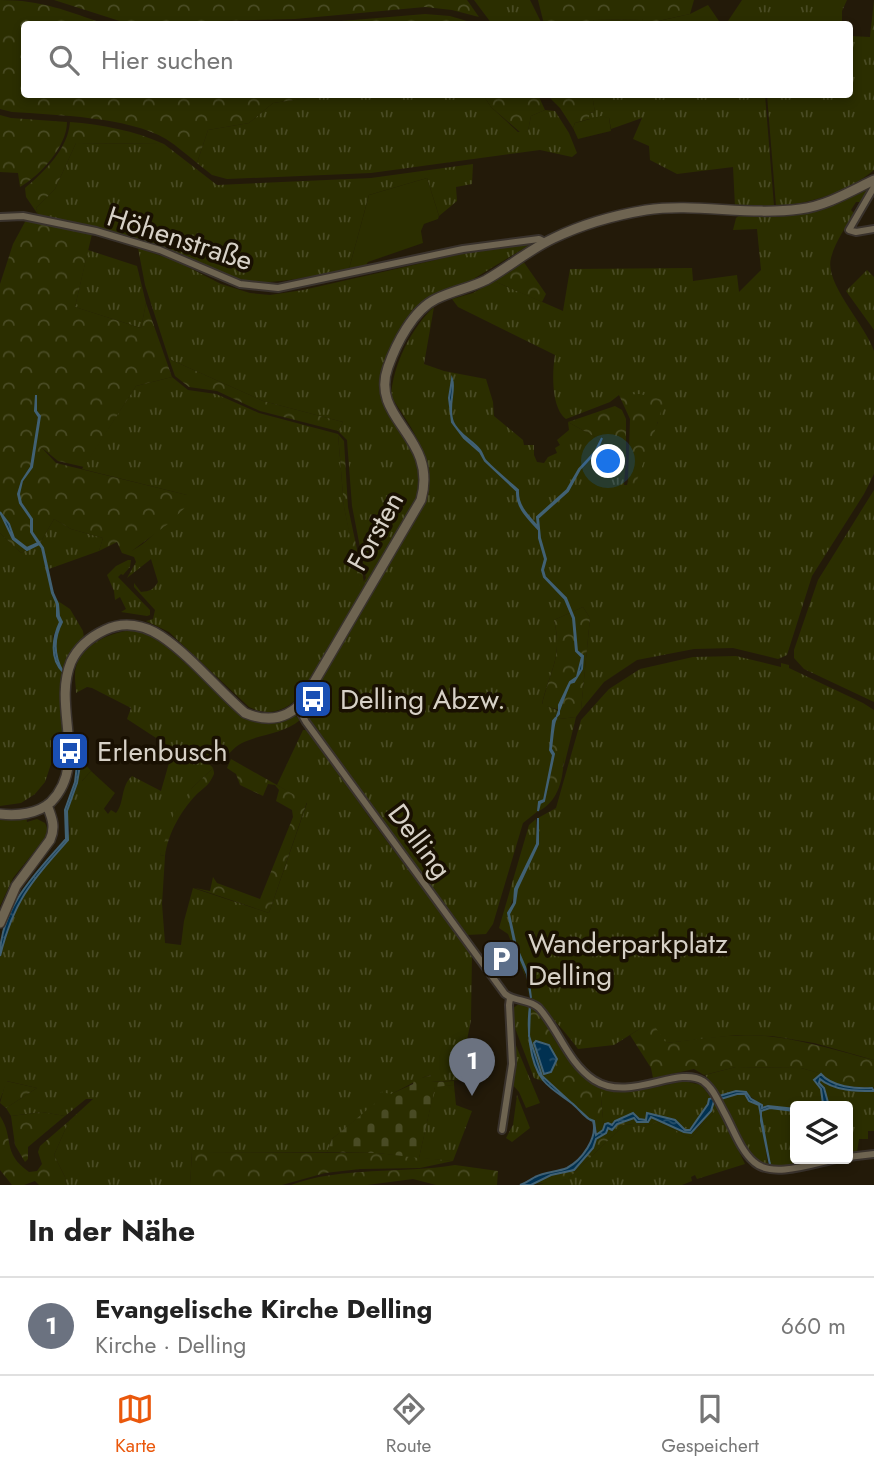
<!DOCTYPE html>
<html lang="de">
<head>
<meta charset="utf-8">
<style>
  :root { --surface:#fff; --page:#f6f6f6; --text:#222; --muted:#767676; --line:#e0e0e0; --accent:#ea580c }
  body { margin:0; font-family:Jost,sans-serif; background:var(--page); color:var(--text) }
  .controls { position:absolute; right:21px; bottom:21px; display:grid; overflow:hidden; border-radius:7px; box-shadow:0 4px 10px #0003 }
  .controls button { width:63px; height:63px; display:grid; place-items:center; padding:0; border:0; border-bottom:2px solid var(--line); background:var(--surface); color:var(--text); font:35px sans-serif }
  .you { position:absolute; left:609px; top:462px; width:24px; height:24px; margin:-18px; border:5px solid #fff; border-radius:50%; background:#1a73e8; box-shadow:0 0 0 10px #1a73e833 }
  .badge { display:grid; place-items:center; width:46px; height:46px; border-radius:50%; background:var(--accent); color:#fff; font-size:23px; font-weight:700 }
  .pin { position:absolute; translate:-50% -58px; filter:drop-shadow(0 2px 4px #0008) }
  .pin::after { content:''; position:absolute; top:37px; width:24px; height:21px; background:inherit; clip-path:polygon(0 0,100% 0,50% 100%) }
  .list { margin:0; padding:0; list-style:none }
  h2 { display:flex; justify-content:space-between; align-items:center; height:91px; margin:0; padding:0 28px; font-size:30px }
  h2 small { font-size:23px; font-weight:400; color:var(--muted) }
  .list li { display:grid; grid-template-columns:46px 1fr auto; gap:21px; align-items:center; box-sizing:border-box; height:98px; padding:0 28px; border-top:2px solid var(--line) }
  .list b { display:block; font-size:26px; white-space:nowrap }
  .list p { margin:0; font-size:23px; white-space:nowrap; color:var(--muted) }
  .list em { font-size:23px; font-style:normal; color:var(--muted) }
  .icon { flex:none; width:38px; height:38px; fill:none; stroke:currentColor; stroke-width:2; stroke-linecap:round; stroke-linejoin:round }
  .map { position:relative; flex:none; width:874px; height:1185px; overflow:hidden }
  .search { position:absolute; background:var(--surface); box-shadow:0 4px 10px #0003; left:21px; right:21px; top:21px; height:77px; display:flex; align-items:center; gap:18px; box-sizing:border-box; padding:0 24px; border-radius:7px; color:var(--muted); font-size:26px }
  .sheet { height:189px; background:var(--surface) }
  nav { display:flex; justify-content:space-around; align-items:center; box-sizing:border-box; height:98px; border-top:2px solid var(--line); background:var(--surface); font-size:19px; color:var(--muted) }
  nav a { display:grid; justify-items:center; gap:4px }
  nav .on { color:var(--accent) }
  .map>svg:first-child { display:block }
  .grass { fill:url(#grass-tufts) }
  .forest { fill:url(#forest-crowns) }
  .cemetery { fill:url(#cemetery-stones) }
  .pitch { fill:#2b2e00 }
  .water { fill:url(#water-ripples); stroke:#416174; stroke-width:2 }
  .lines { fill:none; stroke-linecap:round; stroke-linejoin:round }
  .street-casing { stroke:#39322c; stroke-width:10 }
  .secondary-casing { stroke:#39322c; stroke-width:12 }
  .street { stroke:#6e6451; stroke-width:6 }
  .secondary { stroke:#6e6451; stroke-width:9 }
  .labels { text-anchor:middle; stroke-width:7; stroke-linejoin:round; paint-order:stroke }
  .street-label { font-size:28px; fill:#d7d1c7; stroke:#191002 }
  .poi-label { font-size:28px; fill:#d7d1c7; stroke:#191002; text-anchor:start }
</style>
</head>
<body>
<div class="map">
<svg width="874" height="1185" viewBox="0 0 874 1185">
  <defs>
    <pattern id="grass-tufts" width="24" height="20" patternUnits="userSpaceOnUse" patternTransform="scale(1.75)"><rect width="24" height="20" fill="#2b2e00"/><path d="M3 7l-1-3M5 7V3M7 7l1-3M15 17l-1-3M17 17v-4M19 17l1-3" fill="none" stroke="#494b24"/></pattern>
    <pattern id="forest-crowns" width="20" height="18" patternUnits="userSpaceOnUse" patternTransform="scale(1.75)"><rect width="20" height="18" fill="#2b2e00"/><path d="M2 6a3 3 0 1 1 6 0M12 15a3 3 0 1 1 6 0" fill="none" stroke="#494b24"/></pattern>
    <pattern id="cemetery-stones" width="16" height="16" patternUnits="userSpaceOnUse" patternTransform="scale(1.75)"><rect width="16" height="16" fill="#2b2e00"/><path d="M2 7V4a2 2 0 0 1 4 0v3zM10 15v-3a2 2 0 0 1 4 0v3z" fill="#494b24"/></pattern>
    <pattern id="water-ripples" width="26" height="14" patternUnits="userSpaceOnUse" patternTransform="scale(1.75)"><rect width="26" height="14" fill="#013151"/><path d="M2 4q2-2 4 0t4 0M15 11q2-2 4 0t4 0" fill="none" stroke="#254e69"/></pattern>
  </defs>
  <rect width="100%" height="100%" fill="#231a09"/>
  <path class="grass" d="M474,0H530L542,24H492Z
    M742,0H847L842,11V24H726Z
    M874,0V170C848,192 809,204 776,206L767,95L850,94V36L870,37Z
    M708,5L721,24H593L594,20L642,19L645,24L690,14Z
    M367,95H483L491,107L518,132L528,131L531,116L545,110L555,111L569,133L577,153L572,157L540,150L371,173L227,179L212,175L197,163L208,130L249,123L273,103L315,97Z
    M592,95H765L774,206H735L733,167L677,174L650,160L649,146L633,139L642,118L611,129L609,118L589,119V113L595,112Z
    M76,143L164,144L217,185L371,178L473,164L472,184L456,187L457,201L439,216L427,178L369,195L349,269C318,274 284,284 253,282C232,280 213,267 193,259C143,241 91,226 39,216L36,208L55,189Z
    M871,186L862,202H856L851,210L854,213C846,227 835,242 831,258C824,283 865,324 874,351V474L864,494L812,576L787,655L778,659L733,648L694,649L637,660L604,682L581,710L590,618L583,607L554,620C563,657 550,670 542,704L559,711L553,721L550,750L553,754L544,800L539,803L538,811L523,823L493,924L486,934L467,935L309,720L307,704L427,498C433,454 413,431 391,396C393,365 411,328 434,307L424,364L444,371L486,379L493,402L494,416L523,440L524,445H534V455L537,462L544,463L548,457L557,453L555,448L560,445L557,440L569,430L568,422L626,454L624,485H627L628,481L635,485L651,436L658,422L619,395L610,402L566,419C551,408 552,372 555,355L458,307L452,299L473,293L494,281L563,311L570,269L692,268L693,281L737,275L739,292L761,270L757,229L733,230L736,218L740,215L779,217L818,211Z
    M531,244L475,278L471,284L421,307L382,380L420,465L419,499L300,696C285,711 269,717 249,707L169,632L146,621L153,619L155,610L134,587V583L141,592C150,591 153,590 158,582L151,559L127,578L136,562L134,557L122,553C144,553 174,511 187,495L82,469L136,386L172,377L188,390L216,394L259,413L338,434L344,507L361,586L366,578L352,506L347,440L338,431L343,422L263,401L169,359L145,285L138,248L176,261L221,284L250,293L270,295L303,290L462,254Z
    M88,250L137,266L146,303L141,328L75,307Z
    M867,270L874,277V330L846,291Z
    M874,490V702L804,669L794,658V650L818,580Z
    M54,519L71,529L103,538L99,551L46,570L55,599L70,609L83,631L84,638L67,657L63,670C51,656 54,637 62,622L59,616L58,604L57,616L60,622L53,636L55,658L63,672L60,695L62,731L45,782L35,794L21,803L0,806V533L21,553L39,544L42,549L40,543Z
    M128,560H131L130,567L123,575L121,574L118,577L150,610V615L147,616L121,612L126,609L120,597L115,600L114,591L107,575L116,566Z
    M131,630L151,635L162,642L243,715H295L300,720C284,734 260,734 242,743C232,748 228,756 221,762L189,750L173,749L127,719L131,708L92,688L87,687L76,693C76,688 75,682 75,677C74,648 107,633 131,630Z
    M736,656L781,667V663L789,665V668L863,703L874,710V1060L814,1043L772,1036L737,1035L666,1043L641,1028L614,1045L578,1049C563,1029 549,1013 531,998C529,967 512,946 510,917C509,909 515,899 516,890C514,897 508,909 509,916C511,946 528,967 529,998L526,978L508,934L499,928L529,825L536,819L537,845L538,818L556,808L581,720L609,689L640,669L693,657Z
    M576,717L564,766L559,719Z
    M303,730H309L371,820L472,955L471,1020L459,1080L431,1082V1075L424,1077L380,1100L332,1139L327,1152H192L190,1185H66L65,1177L54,1155L69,1121L93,1099H86L65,1116L42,1112L11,1116L6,1108L37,1088L7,1081L0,1100V956L8,925L21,895L68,840L70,831L67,811L77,783L80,765L85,764L91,771L82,781L108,814L111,810L116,813C125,802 120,787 132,776L161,791L171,756C186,756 202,755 213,768L192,788L160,855L165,856L162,904L165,943L181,945L184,921L193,888L269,913L307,803L277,785Z
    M0,816H26L27,822L37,819L45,823L48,830L45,838L13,878L0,906Z
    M520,1003L530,1006C527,1032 530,1060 545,1082L534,1078L515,1028L512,1009Z
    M512,1036L540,1103L526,1108L519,1092L511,1083Z
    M736,1067L801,1068L819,1073L821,1074L814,1080L821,1089L823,1103L826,1106H795V1109L768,1106L762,1108C750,1091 739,1090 720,1096L705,1075Z
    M820,1079C833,1092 857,1091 874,1091V1131H868V1139H859L857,1152L848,1153V1106H829L824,1088L819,1083Z
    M684,1081L701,1085L713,1100L690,1130H685L675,1120L647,1113L646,1120L612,1125L605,1124L604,1129L600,1088C629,1096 656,1087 684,1081Z
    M454,1085L456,1105L472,1111L453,1161L419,1158L435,1086Z
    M737,1094H745L749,1101L759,1105L768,1165C742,1158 732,1119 721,1097Z
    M517,1095L530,1128L512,1142L506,1138L513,1125Z
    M718,1108L745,1164L697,1179L695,1175L691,1177L692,1181L682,1185H538L550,1181L568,1179L625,1124L644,1126L658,1122L691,1138Z
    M770,1108L795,1111V1159H818L776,1167L770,1165L761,1121V1110Z"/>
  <path class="forest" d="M0,0C42,0 67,11 105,24H24V94L367,95L315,97L273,103L249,123L208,130L197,163C187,155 177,146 166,139C129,117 56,115 12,112L0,109Z
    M54,0H467L479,17L452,10L425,7L295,19L216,21L194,24H129Z
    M538,0H694L690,14L644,24L642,19L594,20L592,24H544Z
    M425,14L450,16L477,24H306Z
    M483,95H538L545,110L531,116L528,131L521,133L491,107Z
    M547,95H592L595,112L589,113V119L575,123L573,128L560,108Z
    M0,115L11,118L67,122C67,146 41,175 20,187L18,173L0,172Z
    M70,122C101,124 135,131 164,144L76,143L55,189L36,208L39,216L26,197L25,188C45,171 68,149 70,122Z
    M26,220L92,234L75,307L141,328L146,303L172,377L136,386L84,467L58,461L41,447L56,463L187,495L192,501L168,524L129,553H122L117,542L99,551L103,538L71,529L54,519L40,543L21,553L0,533V284L13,244Z
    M523,261L546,294L542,302L494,281Z
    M169,359L263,401L343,422L338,431L260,411L217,391L189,387L175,376Z
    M640,394L664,400C657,429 645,457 635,486L628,481L630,419L619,395Z
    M615,406L622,410L626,419V454L568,422Z
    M338,434L344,441L348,507L365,587L361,592L344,507Z
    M583,607L590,618L581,710L576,717L559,719C566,748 569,796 539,811L540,803L544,801L554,754L551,750L554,722L560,714V710L542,705C550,670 563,657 554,620Z
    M231,759L307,802L269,913L195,888L210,891L213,877L217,883L260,899L293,817L292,810L276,801L279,790L275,785L268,784L263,796L240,785L236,774L227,768Z
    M213,768C214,773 215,773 212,778C209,785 201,790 196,795C181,811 168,833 165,856L160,855L174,813L192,788Z
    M531,1006L539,1012C555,1041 571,1071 600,1088L604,1129L595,1136L597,1131L594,1121L589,1119L542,1076L529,1036Z
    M654,1025L666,1043C702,1039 738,1032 774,1037C808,1041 841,1052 874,1060V1088L837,1086L827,1081L819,1073L801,1068L736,1067L704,1075L694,1069L653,1078L651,1068L630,1035L641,1028Z
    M6,1081L37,1088L6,1108L0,1103Z
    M713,1101L718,1108L691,1138L658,1122L644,1126L625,1124L568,1179L531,1185L551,1175L574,1170L593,1148L596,1139L606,1133L608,1128L634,1118L637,1122H648L651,1116L684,1132L697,1129L711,1111Z
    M42,1112L65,1116L28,1147V1159L25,1162L15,1145L11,1116Z
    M0,1116C15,1139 1,1152 29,1172L37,1171L42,1164L38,1152L40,1146L69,1121L54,1155L65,1177L66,1185H39L35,1181L24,1185H12L0,1170Z
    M192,1152L377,1153L453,1161L420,1168L360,1169L325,1173L282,1185H190Z
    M455,1165L498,1171L497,1185H436L413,1179L367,1185H291C342,1166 401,1174 455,1165Z"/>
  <path class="cemetery" d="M432,1075L431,1082L454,1081V1085L435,1087L419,1158L377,1153L327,1152L332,1139L379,1100L381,1092L391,1094L413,1084L414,1080Z"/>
  <path class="pitch" d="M601,116L609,118L611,131L578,139L573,128L575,123Z
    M427,178L439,216L438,219L424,224L421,231L423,243L368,262L365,267L349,269L369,195Z
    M91,771L115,793L103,810L82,789V781Z"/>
  <path class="water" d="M452,379C456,390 447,407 453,422C458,434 472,440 480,450C482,453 483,457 485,460C491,467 510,483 518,490C517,506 528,516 538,527L537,517L567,490L579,469L595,452L602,438L596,452L580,469L568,491L538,518L540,538L546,559L543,570L545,577L566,598L574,618L577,651L583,656L582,669L574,682L570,683C564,696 560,709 555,721C553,727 552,742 551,749L554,754L544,801L540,803L538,811L539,802L544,800L553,755L550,750L553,721L559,714V705L570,682L577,677L582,657L576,651L573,618L565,599L544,577L542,570L545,559L539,538V530C528,518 516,507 517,491L485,461L480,452L464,438L452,422L449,398Z
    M36,395V411L40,416L32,467L22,481L19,494L21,503L32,519V532L43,548L53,593L58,604L59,616L62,622C53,639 54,656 63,672C49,658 53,637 60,622L57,616V604L52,593L42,548L39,544L27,550L13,539L0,512L9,524L14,538L27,548L38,543L31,532V519L20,503L18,494L22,481L31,467L39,417L35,411Z
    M77,765H80L77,783L67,811L68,840C31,882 14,900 0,956C0,908 36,873 66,839L65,810L75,782Z
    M538,818V844L517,889L515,903L509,914L516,946L528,974L531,998L527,974L515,946L508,913L514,903L515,889L537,844Z
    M530,1006L529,1036L542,1076L589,1119L594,1121L596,1135L603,1130L605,1124L608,1123L612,1125L615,1121L633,1113L639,1119L646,1120L647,1113L675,1120L685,1130H690L708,1104L709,1099L736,1091L746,1092L751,1099L762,1105V1108L768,1106L795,1109V1111L770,1108L761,1111V1121L770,1165L759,1105L749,1101L745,1094H737L714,1101L711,1111L691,1133L684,1132L651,1117L648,1122H637L634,1118L617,1124L612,1130L608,1128L606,1133L596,1139L593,1148L574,1170L551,1175L531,1185H520C526,1183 530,1180 535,1177C545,1172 557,1172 567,1168C582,1160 598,1138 593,1121C585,1119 580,1110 573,1104C564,1097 551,1090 543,1080C529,1062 527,1028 530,1006Z
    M536,1041L549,1045L557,1059L551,1072L544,1074L534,1043Z
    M821,1074C832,1087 856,1089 872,1088L874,1091C857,1091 834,1091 820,1079L819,1083L824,1088L829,1106H826L823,1104L821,1089L814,1080Z"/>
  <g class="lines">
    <defs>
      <path id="street" d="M874,187L849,230L856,232L874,229
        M0,217L23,216L96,231L160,250L240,284L278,288L463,249L539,239L545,242
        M298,708L306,722L505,994C516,1002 529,999 539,1008C559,1030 568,1063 594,1080C630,1103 677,1065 703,1081C713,1088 718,1101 724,1112C733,1128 740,1150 754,1162C772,1179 815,1163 836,1159
        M502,1130L512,1064L509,1005L510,998
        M848,1157L874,1154"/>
      <path id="secondary" d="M0,814C17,816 38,814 51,802C89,763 52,708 71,662C78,647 90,637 105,630C124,621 144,625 161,636C191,656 217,689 245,713C267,722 287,720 303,701L421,500C439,436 369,420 388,367C396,344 413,310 436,299C452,291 470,288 486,280C509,267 530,249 554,238C581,225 616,215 646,210C696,203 749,216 800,209C826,206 851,191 874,180
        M0,923L16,886L50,840C56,827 52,818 47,805"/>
    </defs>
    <use href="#street" class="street-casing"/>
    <use href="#secondary" class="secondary-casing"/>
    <use href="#street" class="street"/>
    <use href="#secondary" class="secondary"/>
  </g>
  <defs>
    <symbol id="bus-square" viewBox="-11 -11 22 22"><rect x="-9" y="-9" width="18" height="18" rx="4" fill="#1a4fb4" stroke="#191002"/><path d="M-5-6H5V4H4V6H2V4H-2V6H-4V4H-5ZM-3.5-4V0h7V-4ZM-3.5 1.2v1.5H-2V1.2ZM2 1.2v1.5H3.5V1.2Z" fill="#fff"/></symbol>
    <symbol id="parking-square" viewBox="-11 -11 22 22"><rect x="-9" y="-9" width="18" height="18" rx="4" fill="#5c6f8a" stroke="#191002"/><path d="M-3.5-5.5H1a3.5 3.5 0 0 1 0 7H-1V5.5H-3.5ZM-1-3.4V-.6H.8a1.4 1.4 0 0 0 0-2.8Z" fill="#fff"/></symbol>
  </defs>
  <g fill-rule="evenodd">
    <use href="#bus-square" x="291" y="677" width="44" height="44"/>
    <use href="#bus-square" x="48" y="729" width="44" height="44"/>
    <use href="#parking-square" x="479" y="937" width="44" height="44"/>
  </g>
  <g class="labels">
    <g class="street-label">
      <text transform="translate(180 238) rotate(18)" y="10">Höhenstraße</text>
      <text transform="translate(375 531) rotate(-61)" y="10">Forsten</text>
      <text transform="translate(420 841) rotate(53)" y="10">Delling</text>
    </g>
    <g class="poi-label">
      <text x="340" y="709">Delling Abzw.</text>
      <text x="97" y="761">Erlenbusch</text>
      <text x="528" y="953">Wanderparkplatz<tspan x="528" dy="32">Delling</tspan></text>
    </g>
  </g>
</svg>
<div class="controls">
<button><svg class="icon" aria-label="layers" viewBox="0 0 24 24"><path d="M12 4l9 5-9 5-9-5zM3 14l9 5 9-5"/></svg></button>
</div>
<div class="you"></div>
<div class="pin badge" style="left:472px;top:1096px;background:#6b7280">1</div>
<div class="search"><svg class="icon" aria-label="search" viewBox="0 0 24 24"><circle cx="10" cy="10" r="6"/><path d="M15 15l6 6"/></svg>Hier suchen</div>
</div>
<section class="sheet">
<h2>In der Nähe<small></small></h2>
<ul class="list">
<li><span class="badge" style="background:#6b7280">1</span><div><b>Evangelische Kirche Delling</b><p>Kirche · Delling</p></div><em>660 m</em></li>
</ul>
</section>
<nav>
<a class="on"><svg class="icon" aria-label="map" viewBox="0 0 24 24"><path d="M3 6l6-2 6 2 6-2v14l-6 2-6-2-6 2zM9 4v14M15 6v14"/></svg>Karte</a>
<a><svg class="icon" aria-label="directions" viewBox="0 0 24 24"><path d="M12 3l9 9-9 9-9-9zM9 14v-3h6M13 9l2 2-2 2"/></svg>Route</a>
<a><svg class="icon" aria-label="saved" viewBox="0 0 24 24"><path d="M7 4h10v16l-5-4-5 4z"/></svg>Gespeichert</a>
</nav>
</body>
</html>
